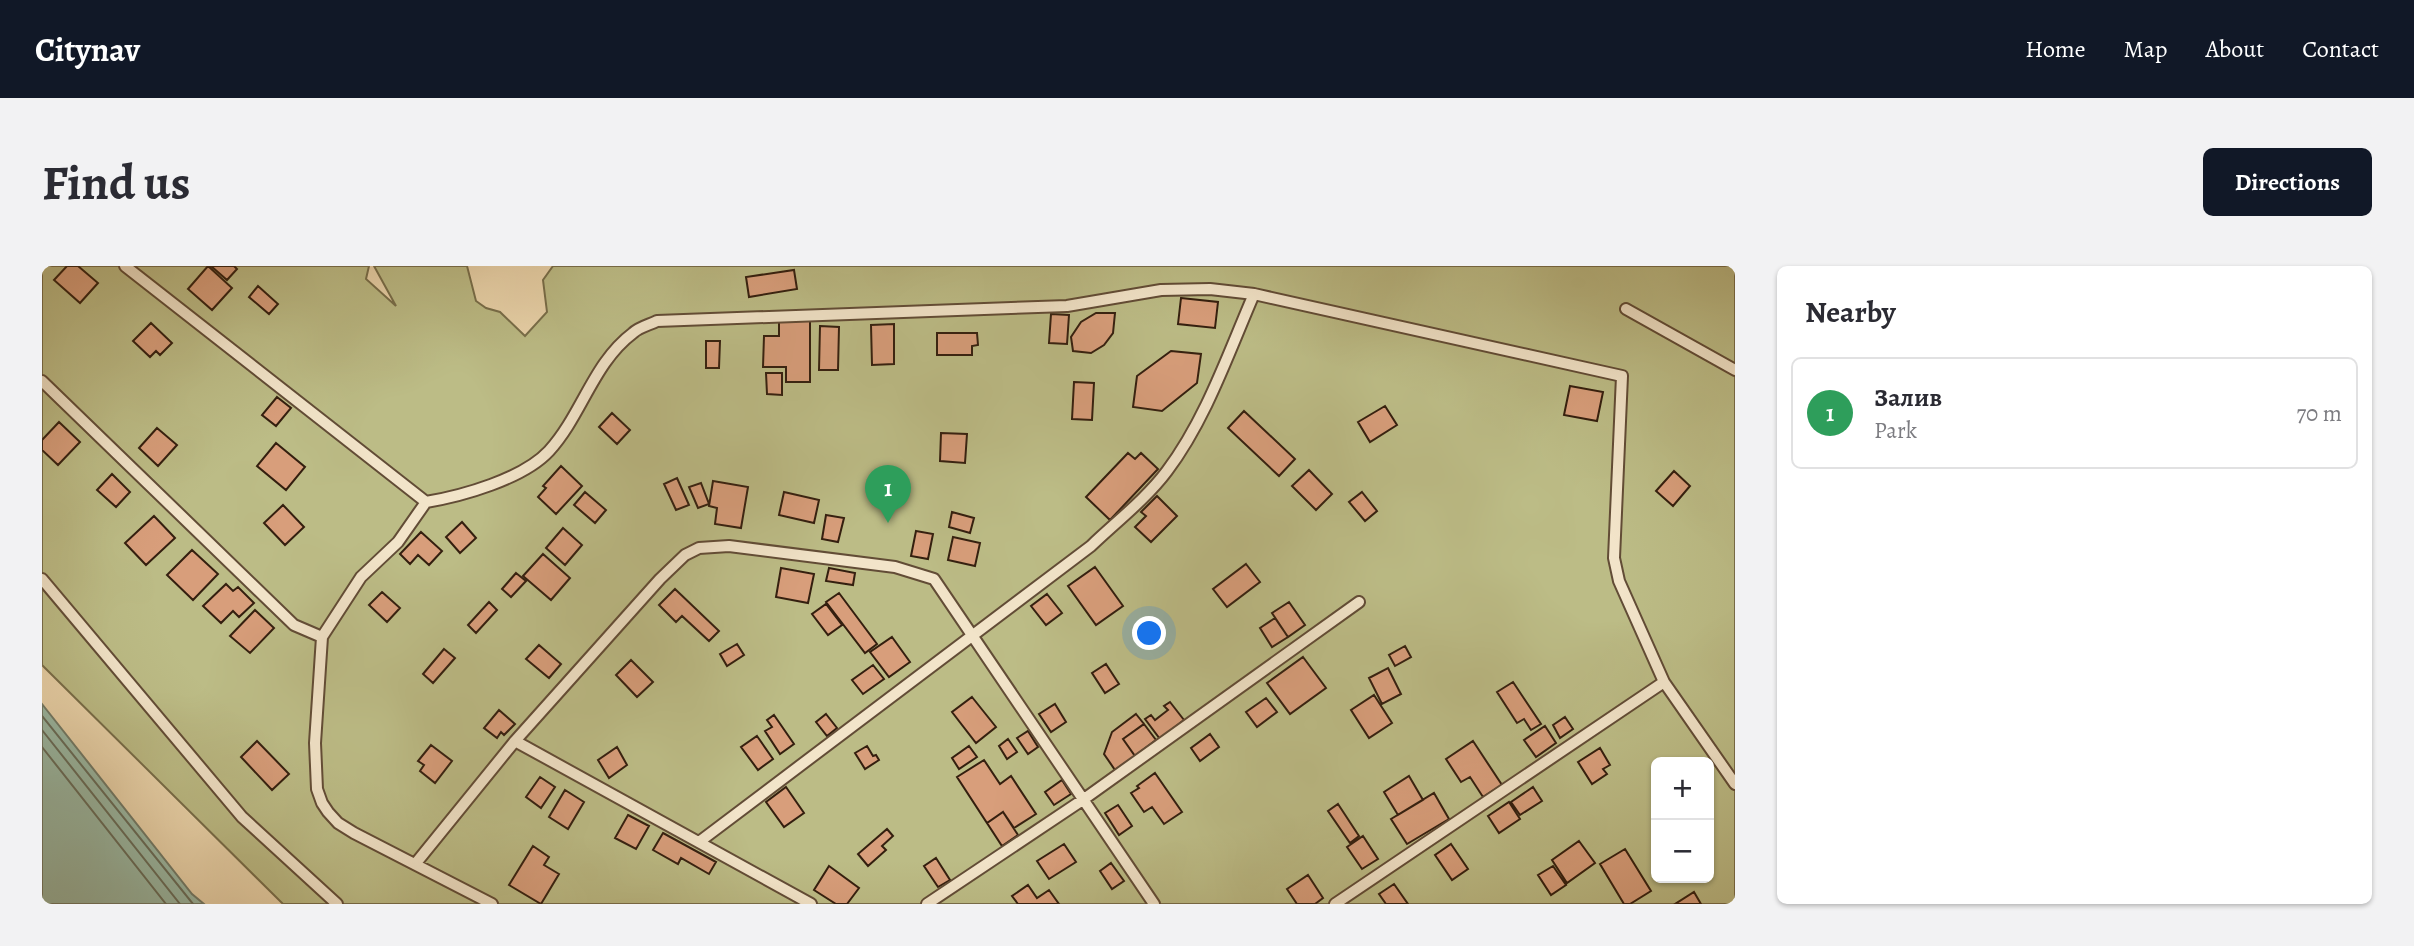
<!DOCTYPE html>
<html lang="en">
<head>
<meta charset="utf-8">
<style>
  :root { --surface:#fff; --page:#f2f2f3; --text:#2b2b33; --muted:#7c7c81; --line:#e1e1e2; --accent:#111827 }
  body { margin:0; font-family:Alegreya,serif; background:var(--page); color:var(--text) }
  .controls { position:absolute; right:21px; bottom:21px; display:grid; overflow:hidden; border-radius:10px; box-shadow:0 2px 5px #0004 }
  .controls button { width:63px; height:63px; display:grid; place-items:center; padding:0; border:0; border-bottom:2px solid var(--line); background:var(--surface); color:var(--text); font:35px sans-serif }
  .you { position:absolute; left:1108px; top:368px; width:24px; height:24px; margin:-18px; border:5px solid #fff; border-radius:50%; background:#1a73e8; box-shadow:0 0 0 10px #1a73e833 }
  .badge { display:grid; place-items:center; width:46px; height:46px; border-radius:50%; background:var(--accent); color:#fff; font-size:23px; font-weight:700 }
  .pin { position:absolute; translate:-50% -58px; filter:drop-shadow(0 2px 4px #0008) }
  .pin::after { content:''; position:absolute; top:37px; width:24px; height:21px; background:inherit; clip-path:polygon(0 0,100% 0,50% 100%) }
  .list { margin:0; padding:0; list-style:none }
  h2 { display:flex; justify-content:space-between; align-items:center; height:91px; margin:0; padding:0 28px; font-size:30px }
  h2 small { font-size:23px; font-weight:400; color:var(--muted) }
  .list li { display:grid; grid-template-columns:46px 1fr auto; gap:21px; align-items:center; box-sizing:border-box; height:112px; margin:0 14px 14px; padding:0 14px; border:2px solid var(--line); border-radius:10px }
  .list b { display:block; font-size:26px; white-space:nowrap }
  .list p { margin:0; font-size:23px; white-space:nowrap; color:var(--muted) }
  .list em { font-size:23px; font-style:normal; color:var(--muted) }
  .map { position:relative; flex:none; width:1693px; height:638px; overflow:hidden; border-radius:10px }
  header { display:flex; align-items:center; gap:42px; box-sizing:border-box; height:98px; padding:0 35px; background:var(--accent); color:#fff }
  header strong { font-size:33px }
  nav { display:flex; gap:38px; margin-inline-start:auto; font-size:24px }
  .intro { display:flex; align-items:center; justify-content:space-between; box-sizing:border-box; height:168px; padding:0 42px }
  h1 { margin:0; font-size:49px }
  .button { padding:18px 32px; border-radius:10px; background:var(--accent); color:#fff; font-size:24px; font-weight:700 }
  main { display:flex; gap:42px; padding:0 42px }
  aside { flex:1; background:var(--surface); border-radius:10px; box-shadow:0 2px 5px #0004 }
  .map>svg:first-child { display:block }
  .green { fill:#bcbc86; stroke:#786e4a; stroke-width:2; fill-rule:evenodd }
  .water { fill:#99b9a5; stroke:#717b69; stroke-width:2 }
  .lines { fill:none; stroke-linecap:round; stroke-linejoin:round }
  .shore { stroke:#666c5a; stroke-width:2 }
  .building { fill:#d89e7b; stroke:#341f0f; stroke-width:2 }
  .service-casing { stroke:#624c36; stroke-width:14 }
  .service { stroke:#f2e4c9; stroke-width:10 }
</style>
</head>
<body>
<header>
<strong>Citynav</strong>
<nav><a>Home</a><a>Map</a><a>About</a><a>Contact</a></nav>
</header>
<div class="intro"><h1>Find us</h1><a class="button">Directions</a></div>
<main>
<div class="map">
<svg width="1693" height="638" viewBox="0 0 1693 638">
  <rect width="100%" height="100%" fill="#ebd5ac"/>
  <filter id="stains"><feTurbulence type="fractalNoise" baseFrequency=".00286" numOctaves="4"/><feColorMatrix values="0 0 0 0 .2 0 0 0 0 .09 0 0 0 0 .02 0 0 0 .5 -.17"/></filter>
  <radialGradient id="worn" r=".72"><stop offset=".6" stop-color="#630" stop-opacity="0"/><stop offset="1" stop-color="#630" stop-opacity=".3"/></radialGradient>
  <path class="green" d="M0,0H327L324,13L354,40L332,0H425L434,35L444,42L458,46L483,70L505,46L501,14L511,0H1693V638H241L0,399ZM1614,496H1667V612H1614Z"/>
  <path class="water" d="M0,438L150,628L162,638H0Z"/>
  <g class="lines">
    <path class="shore" d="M0,450L151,638
      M0,464L138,638
      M0,481L124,638"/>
  </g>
  <path class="building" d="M25,0H36L56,17L38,37L12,14Z
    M166,0L190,22L170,44L146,23Z
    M169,0H192L195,3L185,14Z
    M752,4L755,23L707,31L704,11Z
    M216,20L236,38L227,48L207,31Z
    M1139,32L1176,36L1173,62L1136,58Z
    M1054,47H1073L1071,67L1062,79L1049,87L1031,85L1029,71L1039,56Z
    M1009,48L1027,49L1025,78L1007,77Z
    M737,55H768V116H744V101H721L722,70H737Z
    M109,57L130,77L118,89L114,85L108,91L91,75Z
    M852,58V98L830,99L829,59Z
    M778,60L797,61L796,104H777Z
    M895,67H935L936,79L930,80V89H895Z
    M664,75H678L677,102H664Z
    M1129,85L1159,88L1155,117L1120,145L1091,141L1095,110Z
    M724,107H740V129L725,128Z
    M1032,116L1052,117L1050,154L1030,153Z
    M1528,120L1561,126L1555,155L1522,149Z
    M235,131L249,142L234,160L220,149Z
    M1343,140L1355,159L1328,176L1316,156Z
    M1202,145L1253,193L1237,210L1186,162Z
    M570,147L588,164L575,178L557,161Z
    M17,156L38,176L16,199L0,184V174Z
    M115,162L135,179L116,200L97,182Z
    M899,167L925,168L923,197L898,195Z
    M234,177L263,201L244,224L215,200Z
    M1086,187L1093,193L1099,187L1116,203L1068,254L1044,231Z
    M519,200L540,220L514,248L496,231L504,222L501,220Z
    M1267,204L1290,228L1274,244L1250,220Z
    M1632,205L1648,220L1631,240L1614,225Z
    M70,208L88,226L74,241L55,224Z
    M635,212L647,239L634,244L622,218Z
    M671,215L706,221L699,262L673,258L675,242L667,240Z
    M659,217L667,238L656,242L647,221Z
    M543,226L564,244L553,257L532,239Z
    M742,226L777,234L772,257L737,249Z
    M1320,226L1335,245L1323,255L1307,236Z
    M1115,230L1135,250L1109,276L1093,261L1104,250L1099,246Z
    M241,239L262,261L243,279L222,257Z
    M910,246L932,252L928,267L907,261Z
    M784,249L802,252L796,276L780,273Z
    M112,250L133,272L104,299L83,277Z
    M420,256L434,272L418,287L404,271Z
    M521,262L540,279L523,299L504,282Z
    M874,265L891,268L886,293L869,290Z
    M379,266L400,285L387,299L376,289L368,298L358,288Z
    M911,271L938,277L933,300L906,294Z
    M150,284L176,308L151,334L125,309Z
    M501,288L528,312L509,334L481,310Z
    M1204,298L1218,316L1185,341L1171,323Z
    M1053,301L1081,340L1054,359L1026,320Z
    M739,302L772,308L766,337L734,331Z
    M787,302L813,307L811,319L784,315Z
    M474,307L484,315L469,331L460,323Z
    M184,318L191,325L196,321L212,337L197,351L191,345L179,357L161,340Z
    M633,323L677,365L667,375L640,350L634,356L617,339Z
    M340,326L358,342L345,356L327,339Z
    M797,327L835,378L823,387L784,336Z
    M1005,328L1020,347L1004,359L989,340Z
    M447,336L455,344L434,367L426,359Z
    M1247,336L1263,359L1246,371L1230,347Z
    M784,338L800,359L786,369L770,348Z
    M213,344L232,362L208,387L188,370Z
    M1233,352L1246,371L1230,381L1218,362Z
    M850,371L868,396L847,411L828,386Z
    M695,378L702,389L685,400L678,388Z
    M497,379L519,398L507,412L484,393Z
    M1363,380L1369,391L1353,400L1347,389Z
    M402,383L413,392L391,417L381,408Z
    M1261,391L1284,422L1248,448L1225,417Z
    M589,394L611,416L595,431L574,409Z
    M1064,398L1077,418L1063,427L1050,407Z
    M831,399L842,413L821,428L810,414Z
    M1346,402L1359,428L1340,438L1327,412Z
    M1471,416L1499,458L1489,464L1482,453L1475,457L1455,426Z
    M1332,429L1350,457L1327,472L1309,444Z
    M930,431L954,461L934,477L910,446Z
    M1224,432L1235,446L1215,461L1204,446Z
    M1128,436L1142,454L1118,473L1103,453L1109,449L1113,454L1126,444L1122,440Z
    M1013,438L1024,456L1009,466L997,448Z
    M457,444L473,458L462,469L459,466L455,472L442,462Z
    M784,448L795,462L785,470L774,456Z
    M1094,448L1102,458L1081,473L1093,490L1073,504L1062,488L1070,466Z
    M732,449L752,478L738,488L723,465L730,461L725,454Z
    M1523,451L1531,463L1518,472L1511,459Z
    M1102,458L1114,474L1093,490L1081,473Z
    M1503,460L1514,477L1494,491L1482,474Z
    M986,465L996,481L986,488L975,472Z
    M1168,468L1177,481L1158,495L1149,482Z
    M715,470L731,493L716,504L699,481Z
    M966,473L975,486L965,493L957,480Z
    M215,475L247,508L230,524L199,491Z
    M1431,475L1460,519L1441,531L1428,511L1419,516L1404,493Z
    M389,479L410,495L393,517L378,505L382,499L376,495Z
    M825,480L831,490L834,489L837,494L823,503L813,487Z
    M927,480L935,491L917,503L910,492Z
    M575,481L585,499L567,512L556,494Z
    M1558,482L1568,499L1561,503L1565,508L1550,518L1536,496Z
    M942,494L958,518L969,510L994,548L972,562L961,546L945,557L915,511Z
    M1113,507L1140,546L1122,558L1110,541L1102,546L1089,527L1097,522L1095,520Z
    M1367,510L1381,534L1356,549L1342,526Z
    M498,511L513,521L499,542L484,531Z
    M1020,514L1029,528L1012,539L1003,526Z
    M744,521L762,547L742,561L724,536Z
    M1491,521L1500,535L1478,549L1469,536Z
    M523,524L542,536L526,563L507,551Z
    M1392,527L1407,553L1365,578L1349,553Z
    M1467,536L1478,553L1457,567L1446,550Z
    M1296,538L1317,570L1308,577L1286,545Z
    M1076,539L1090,560L1077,569L1063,547Z
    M961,546L976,569L960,580L945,557Z
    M586,549L607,560L594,583L573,572Z
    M845,563L851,570L840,580L844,584L826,600L816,588Z
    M621,567L674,596L667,608L639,592L636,598L611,584Z
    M1321,570L1336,593L1320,603L1305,581Z
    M1537,575L1553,597L1525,617L1510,594Z
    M1022,578L1034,596L1007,613L995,595Z
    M1409,578L1426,603L1410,614L1393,589Z
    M491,580L507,591L502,599L517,608L499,638L467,619Z
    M1583,583L1609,625L1588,638H1582L1558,598Z
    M894,592L908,614L896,621L882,600Z
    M1069,597L1082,615L1070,623L1058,605Z
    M787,600L817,622L805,638H794L772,624Z
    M1511,600L1524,619L1509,629L1496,609Z
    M1266,609L1281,632L1273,638H1255L1245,623Z
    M1352,618L1366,638H1344L1337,628Z
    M986,619L995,632L1007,624L1017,638H976L970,630Z
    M1652,626L1659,638H1633Z"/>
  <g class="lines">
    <defs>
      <path id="service" d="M83,0L384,236
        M1584,43L1693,104
        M0,115L252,359L280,371
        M0,313L200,551L295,638
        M473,475L769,638
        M657,576L1049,280C1074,256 1104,233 1125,205C1164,153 1186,88 1212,28
        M374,597L473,475L618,313L643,289L657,282L687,280L853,301L892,313L1112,638
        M450,638L312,567L296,557L286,546L280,537L275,523L273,477L280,371L319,311L356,276L384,236C420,230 481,213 507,185C540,149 551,97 591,67C597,61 607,59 615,55L1025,40L1119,24L1168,23L1212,28L1580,110L1572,292L1577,315L1622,416L1693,518
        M885,638L1042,533L1317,336
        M1293,638L1622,416"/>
    </defs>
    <use href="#service" class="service-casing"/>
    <use href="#service" class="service"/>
  </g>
  <rect width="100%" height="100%" filter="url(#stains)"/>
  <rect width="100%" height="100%" fill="url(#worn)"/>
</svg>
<div class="controls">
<button>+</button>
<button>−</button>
</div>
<div class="you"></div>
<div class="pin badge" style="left:846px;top:257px;background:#2e9e5b">1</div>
</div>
<aside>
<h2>Nearby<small></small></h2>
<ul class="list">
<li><span class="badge" style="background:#2e9e5b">1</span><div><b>Залив</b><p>Park</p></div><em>70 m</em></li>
</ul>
</aside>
</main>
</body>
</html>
